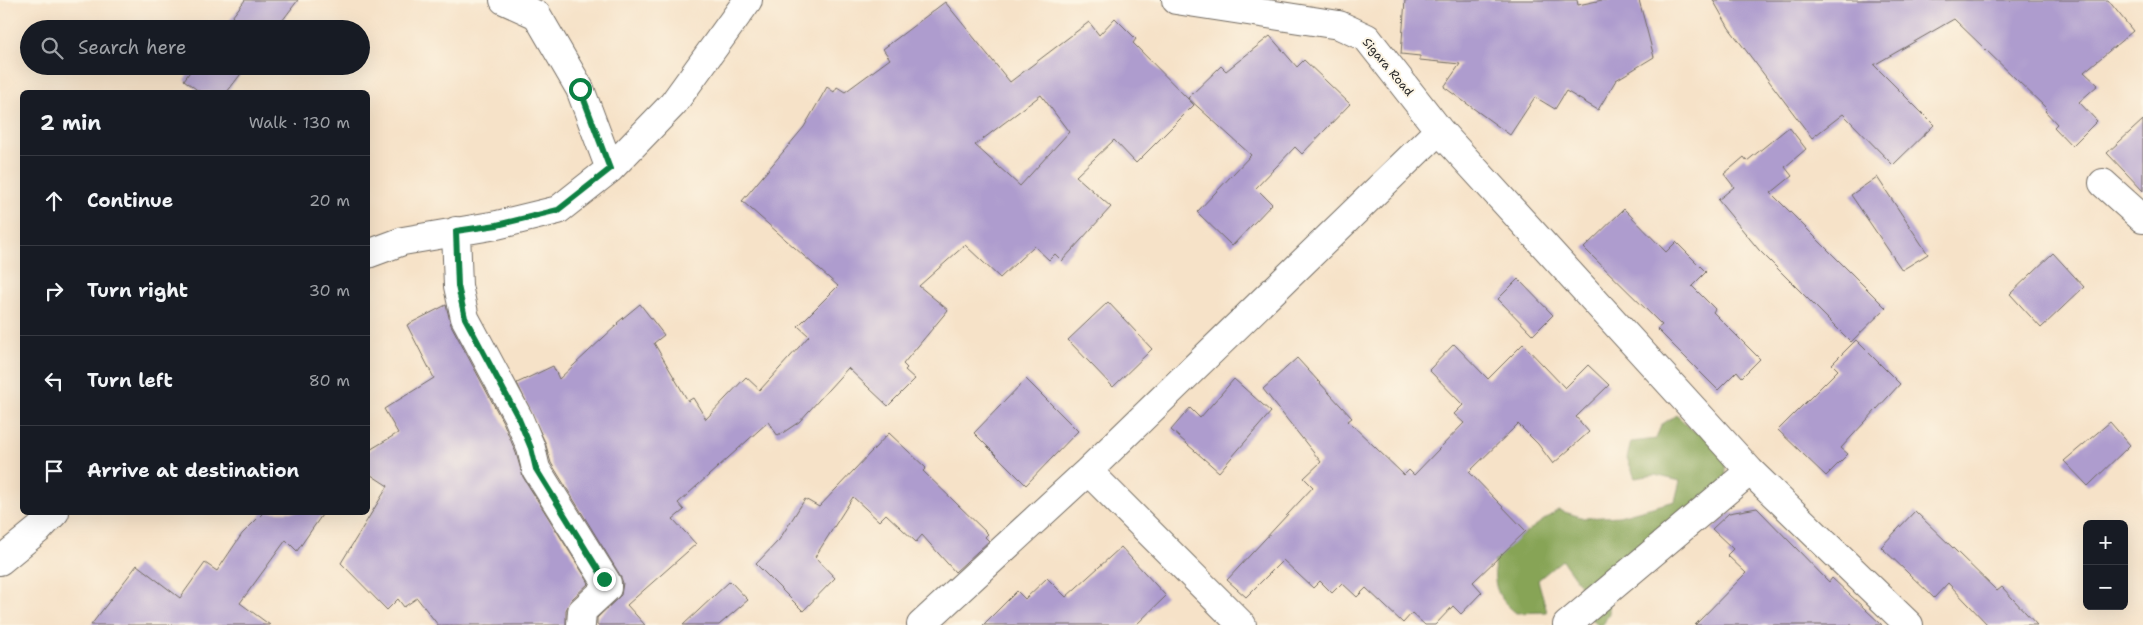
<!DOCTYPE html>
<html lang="en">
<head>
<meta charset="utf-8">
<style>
  :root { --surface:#171b24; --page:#242831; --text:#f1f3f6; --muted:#9ea1a6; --line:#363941 }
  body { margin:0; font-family:"Shantell Sans",sans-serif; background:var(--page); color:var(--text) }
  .controls { position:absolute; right:15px; bottom:15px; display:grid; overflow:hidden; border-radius:8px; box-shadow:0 5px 20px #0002 }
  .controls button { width:45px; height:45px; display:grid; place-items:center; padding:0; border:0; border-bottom:1px solid var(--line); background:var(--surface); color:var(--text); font:25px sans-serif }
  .stop { position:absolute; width:15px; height:15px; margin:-11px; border:4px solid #0b8043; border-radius:50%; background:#fff }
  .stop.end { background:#0b8043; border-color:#fff; box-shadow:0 1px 5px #0008 }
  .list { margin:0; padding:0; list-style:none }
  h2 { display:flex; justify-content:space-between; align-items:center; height:65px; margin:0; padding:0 20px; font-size:21px }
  h2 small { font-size:16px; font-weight:400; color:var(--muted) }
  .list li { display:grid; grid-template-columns:32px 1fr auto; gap:15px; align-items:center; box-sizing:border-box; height:90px; padding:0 20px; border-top:1px solid var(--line) }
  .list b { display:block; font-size:19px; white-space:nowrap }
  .list em { font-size:16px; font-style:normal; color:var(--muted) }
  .icon { flex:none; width:28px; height:28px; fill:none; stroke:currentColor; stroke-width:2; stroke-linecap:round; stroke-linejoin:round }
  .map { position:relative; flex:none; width:2143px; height:625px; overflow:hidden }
  .search { position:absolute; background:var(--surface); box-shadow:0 5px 20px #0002; left:20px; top:20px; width:350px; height:55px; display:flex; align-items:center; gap:12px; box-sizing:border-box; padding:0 18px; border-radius:28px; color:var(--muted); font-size:19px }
  .panel { position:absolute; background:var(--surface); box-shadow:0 5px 20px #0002; left:20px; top:90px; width:350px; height:425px; border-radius:8px }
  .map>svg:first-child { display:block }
  .forest { fill:#87a456; stroke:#596840 }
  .building { fill:#ae9cce; fill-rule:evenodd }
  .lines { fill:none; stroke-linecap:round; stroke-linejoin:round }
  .minor-casing { stroke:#726b62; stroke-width:30 }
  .minor { stroke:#fff; stroke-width:28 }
  .route { stroke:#0b8043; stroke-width:6 }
  .labels { text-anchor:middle; stroke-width:4; stroke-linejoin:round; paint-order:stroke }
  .street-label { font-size:12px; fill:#2b2b2b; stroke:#fcf5e5 }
</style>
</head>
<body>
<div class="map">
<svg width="2143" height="625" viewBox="0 0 2143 625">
  <rect width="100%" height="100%" fill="#fcf5e5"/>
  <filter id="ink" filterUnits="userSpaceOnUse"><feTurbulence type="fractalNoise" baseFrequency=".02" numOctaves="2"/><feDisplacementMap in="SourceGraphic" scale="10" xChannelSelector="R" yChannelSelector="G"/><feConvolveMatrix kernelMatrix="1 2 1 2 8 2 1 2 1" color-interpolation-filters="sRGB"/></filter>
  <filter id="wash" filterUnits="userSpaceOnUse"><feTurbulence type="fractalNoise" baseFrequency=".0096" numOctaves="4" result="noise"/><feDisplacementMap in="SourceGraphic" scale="20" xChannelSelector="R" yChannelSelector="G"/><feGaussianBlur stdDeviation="1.12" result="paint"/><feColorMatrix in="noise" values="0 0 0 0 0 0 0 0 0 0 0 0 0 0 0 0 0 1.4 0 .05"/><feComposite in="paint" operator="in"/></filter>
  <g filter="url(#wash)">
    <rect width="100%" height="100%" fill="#f6e2c8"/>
    <path class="forest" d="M1676,415L1694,431L1723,439L1727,484L1726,513L1696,537L1663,543L1610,580L1609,613L1603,625H1598L1574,605L1580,585L1562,560L1538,580L1547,612L1516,613C1492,593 1495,584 1494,555L1558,510L1584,518L1619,516L1675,501L1680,481L1655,475L1635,478L1627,458L1631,442L1656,439L1661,425Z"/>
    <g id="blocks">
      <path class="building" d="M245,0H298L276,29H223Z
        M1405,0H1577L1578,5L1602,0H1639L1654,57L1616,80L1598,110L1566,91L1555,109L1535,97L1510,135L1444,87L1460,64L1420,60V56L1401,54Z
        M1713,0H2108L2133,31L2084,72L2098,85L2079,102L2097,121L2072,146L2054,127L2057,124L2045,111L2047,109L1954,19L1874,65L1934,125L1893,165L1843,114L1812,138L1729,28Z
        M945,2L1010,82L1089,22L1099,35L1115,18L1136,39L1133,43L1194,105L1136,163L1114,140L1076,176L1111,207L1062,261L1055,254L1049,260L1034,246L1000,278L965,245L919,286L948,310L903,364L907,368L905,370L915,379L888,406L848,368L799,422L778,436L768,422L678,503L684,510L673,519L696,544L627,605L645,625H597V618L621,595L623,583L620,575L551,463L545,442L517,383L553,366L559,379L618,324L617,323L640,304L664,335L654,343L688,401L693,398L706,419L746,377L760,390L809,336L798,326L838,286L742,201L804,127L827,87L834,92L837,87L845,92L890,59L883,49ZM1041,95L1069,132L1020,186L975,145Z
        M1270,36L1297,67L1304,60L1350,104L1302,154L1295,147L1256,188L1272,204L1232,246L1197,212L1251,155L1188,98L1221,66L1226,71Z
        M194,66H247L227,92H200L184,80Z
        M2143,120V191L2107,153Z
        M1789,127L1806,149L1785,167L1792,176L1771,193L1886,308L1851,342L1759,250L1718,200L1734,187L1724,174L1744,157L1747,161Z
        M1877,177L1928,254L1902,270L1851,195Z
        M1624,209L1666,252L1676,242L1706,272L1692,286L1715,309L1713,312L1760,359L1742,377L1737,371L1718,390L1657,329L1662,325L1584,248Z
        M2053,253L2084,287L2041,328L2010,294Z
        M1518,279L1553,315L1533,335L1498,299Z
        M1108,302L1152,349L1113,387L1068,340Z
        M446,305L451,325L504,424L516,453L523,477L589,583L571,600L566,610V625H438L417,598L404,607L398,599L387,610L341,563L388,486L368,473V451L398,433L384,409L434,378L407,325Z
        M1856,340L1900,384L1841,448L1848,454L1826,476L1778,430L1838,370L1832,364Z
        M1454,344L1488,379L1523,344L1565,388L1588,365L1609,385L1576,417L1589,432L1553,464L1538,444L1518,424L1469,472L1526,531L1473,582L1482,592L1461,614L1453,606L1435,625H1425L1412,613L1403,623L1366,588L1357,597L1342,583L1332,593L1320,581L1313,588L1283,560L1246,597L1227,580L1313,487L1304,478L1321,462L1263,389L1297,358L1352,418L1348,421L1404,475L1409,470L1414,475L1464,423L1454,414L1463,405L1429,370Z
        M1026,379L1078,431L1026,485L974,433Z
        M1234,379L1271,412L1219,472L1171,430L1190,408L1200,418Z
        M2110,422L2130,445L2088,486L2064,461Z
        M889,433L926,468L923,471L988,534L985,537L989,541L955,572L922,535L916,542L886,514L879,521L853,497L815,557L835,578L803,611L756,564L779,540L805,499L819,507Z
        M1757,508L1829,582L1832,578L1882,625H1695L1746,573L1727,555L1733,549L1712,529L1729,513Z
        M1915,511L1997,591L2002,587L2037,625H1988L1948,583L1934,598L1881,547Z
        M261,512H324L297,551L286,540L240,603L270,625H91L137,565L180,598L205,563L217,571L242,534L262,514Z
        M1121,547L1166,596L1136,625H983L1017,591L1025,599L1047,578L1066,597Z
        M730,581L748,600L719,625H683Z"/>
    </g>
  </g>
  <g filter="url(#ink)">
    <use href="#blocks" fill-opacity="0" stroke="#726b62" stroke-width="1"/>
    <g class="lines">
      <defs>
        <path id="minor" d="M504,0L537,15L580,89L610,169
          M1176,0L1339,25L1367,38L1439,130L1750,471L1909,625
          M2103,183L2143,219
          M456,231L458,286L465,318L518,417L531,448L536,469L607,583V588L582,611L581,625
          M368,254L403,241L497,225L558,210L610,169L673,104L748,0
          M1088,471L1242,625
          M0,561L39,529L55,512
          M921,625L1088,471L1439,130
          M1567,625L1750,471"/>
      </defs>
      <use href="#minor" class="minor-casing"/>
      <use href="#minor" class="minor"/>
    </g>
  </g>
  <g class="lines" filter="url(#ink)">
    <path class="route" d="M580,89L610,169L558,210L497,225L456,231L458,286L465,318L518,417L531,448L536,469L604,579"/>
  </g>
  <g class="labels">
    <g class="street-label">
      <text transform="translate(1388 67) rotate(50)" y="4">Sigara Road</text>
    </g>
  </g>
</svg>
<div class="controls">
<button>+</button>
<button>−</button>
</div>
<div class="stop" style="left:580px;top:89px"></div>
<div class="stop end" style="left:604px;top:579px"></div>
<div class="search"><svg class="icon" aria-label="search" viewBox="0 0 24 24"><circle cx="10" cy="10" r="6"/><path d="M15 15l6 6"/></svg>Search here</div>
<section class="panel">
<h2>2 min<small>Walk · 130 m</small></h2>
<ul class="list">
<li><svg class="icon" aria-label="ahead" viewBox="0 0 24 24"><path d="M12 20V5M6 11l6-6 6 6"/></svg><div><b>Continue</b></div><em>20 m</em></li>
<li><svg class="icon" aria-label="right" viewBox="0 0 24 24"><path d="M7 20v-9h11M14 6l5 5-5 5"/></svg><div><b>Turn right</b></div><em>30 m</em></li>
<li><svg class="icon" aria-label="left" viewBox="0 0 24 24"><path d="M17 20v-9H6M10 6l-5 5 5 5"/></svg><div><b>Turn left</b></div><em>80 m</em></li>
<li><svg class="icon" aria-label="arrive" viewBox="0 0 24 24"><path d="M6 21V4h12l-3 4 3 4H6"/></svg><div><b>Arrive at destination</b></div></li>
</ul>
</section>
</div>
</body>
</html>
